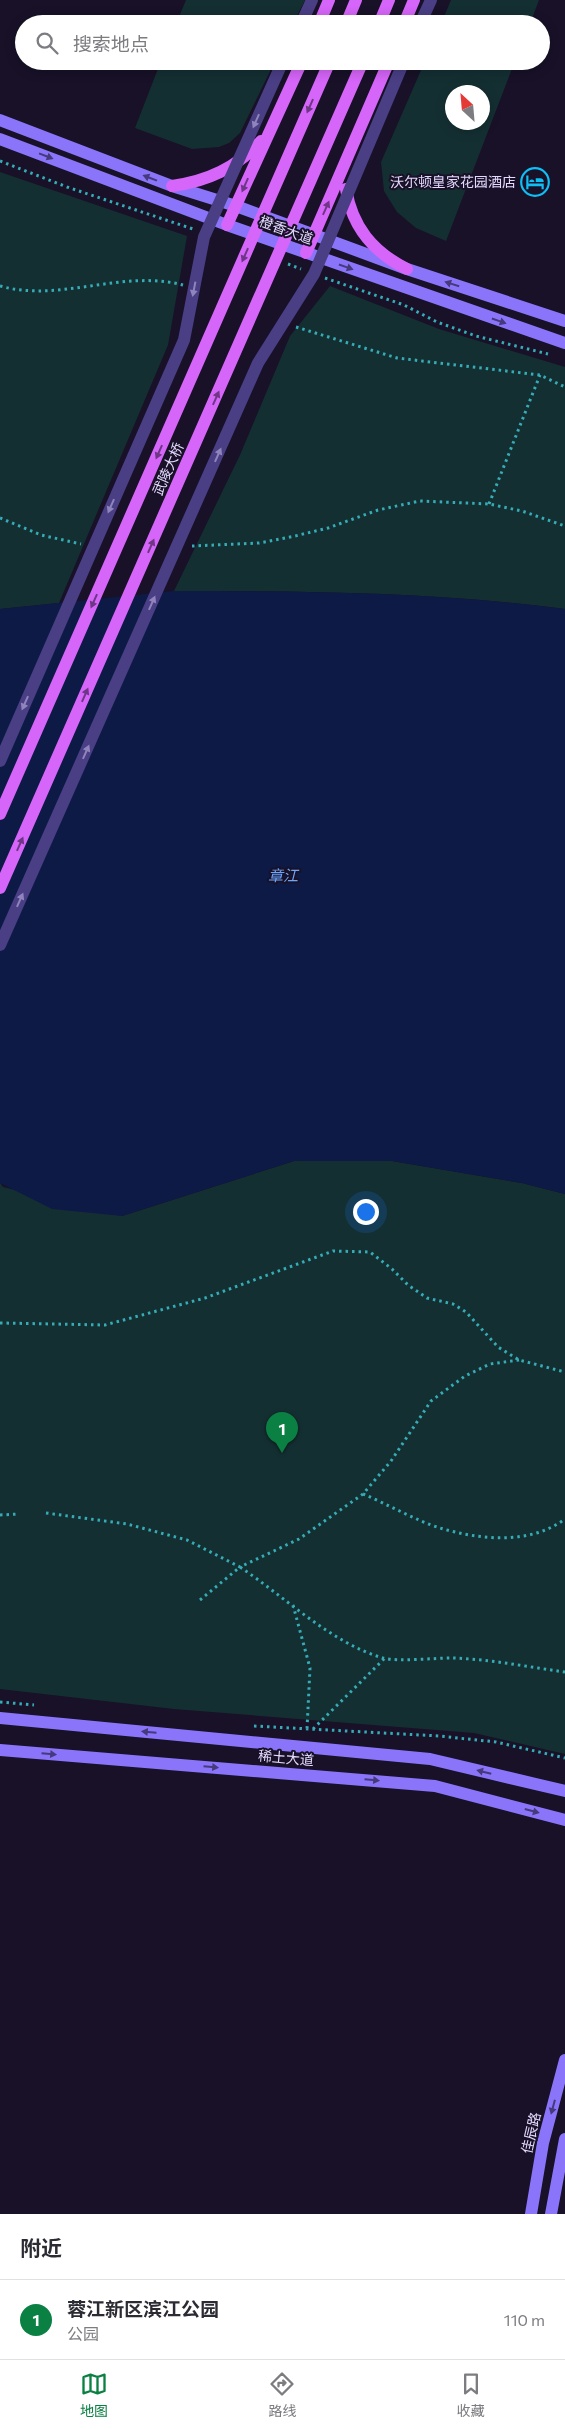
<!DOCTYPE html>
<html lang="zh">
<head>
<meta charset="utf-8">
<style>
  :root { --surface:#fff; --page:#f2f2f3; --text:#2b2b33; --muted:#7c7c81; --line:#e1e1e2; --accent:#0b8043 }
  body { margin:0; font-family:Commissioner,"Noto Sans SC",sans-serif; background:var(--page); color:var(--text) }
  .compass { position:absolute; left:445px; top:85px; width:45px; height:45px; border-radius:50%; background:var(--surface); box-shadow:0 2px 12px #0003; rotate:334deg }
  .you { position:absolute; left:365px; top:1211px; width:18px; height:18px; margin:-12px; border:4px solid #fff; border-radius:50%; background:#1a73e8; box-shadow:0 0 0 8px #1a73e833 }
  .badge { display:grid; place-items:center; width:32px; height:32px; border-radius:50%; background:var(--accent); color:#fff; font-size:16px; font-weight:700 }
  .pin { position:absolute; translate:-50% -41px; filter:drop-shadow(0 1px 2px #0008) }
  .pin::after { content:''; position:absolute; top:26px; width:18px; height:15px; background:inherit; clip-path:polygon(0 0,100% 0,50% 100%) }
  .list { margin:0; padding:0; list-style:none }
  h2 { display:flex; justify-content:space-between; align-items:center; height:65px; margin:0; padding:0 20px; font-size:21px }
  h2 small { font-size:16px; font-weight:400; color:var(--muted) }
  .list li { display:grid; grid-template-columns:32px 1fr auto; gap:15px; align-items:center; box-sizing:border-box; height:80px; padding:0 20px; border-top:1px solid var(--line) }
  .list b { display:block; font-size:19px; white-space:nowrap }
  .list p { margin:0; font-size:16px; white-space:nowrap; color:var(--muted) }
  .list em { font-size:16px; font-style:normal; color:var(--muted) }
  .icon { flex:none; width:28px; height:28px; fill:none; stroke:currentColor; stroke-width:2; stroke-linecap:round; stroke-linejoin:round }
  .map { position:relative; flex:none; width:565px; height:2214px; overflow:hidden }
  .search { position:absolute; background:var(--surface); box-shadow:0 2px 12px #0003; left:15px; right:15px; top:15px; height:55px; display:flex; align-items:center; gap:12px; box-sizing:border-box; padding:0 18px; border-radius:28px; color:var(--muted); font-size:19px }
  .sheet { height:145px; background:var(--surface) }
  nav { display:flex; justify-content:space-around; align-items:center; box-sizing:border-box; height:70px; border-top:1px solid var(--line); background:var(--surface); font-size:14px; color:var(--muted) }
  nav a { display:grid; justify-items:center; gap:2px }
  nav .on { color:var(--accent) }
  .map>svg:first-child { display:block }
  .green { fill:#142f32; fill-rule:evenodd }
  .water { fill:#0d1a45 }
  .lines { fill:none; stroke-linecap:round; stroke-linejoin:round }
  .path { stroke:#35acb6; stroke-width:3; stroke-dasharray:2.5 4; stroke-linecap:butt }
  .tertiary { stroke:#4a3e85; stroke-width:12 }
  .secondary { stroke:#8a75fa; stroke-width:12 }
  .primary { stroke:#d665f9; stroke-width:12 }
  .tertiary-bridge { stroke:#4a3e85; stroke-width:12 }
  .primary-bridge { stroke:#d665f9; stroke-width:12 }
  .oneway { fill:#6d3786 }
  .oneway2 { fill:#8f84bb }
  .oneway3 { fill:#46397c }
  .labels { text-anchor:middle; stroke-width:4; stroke-linejoin:round; paint-order:stroke }
  .poi-label { font-size:14px; fill:#e3dafe; stroke:#181128; text-anchor:end }
  .street-label { font-size:14px; fill:#e3dafe; stroke:#181128 }
  .water-label { font-size:15px; font-style:italic; fill:#6ca5f9; stroke:#181128 }
</style>
</head>
<body>
<div class="map">
<svg width="565" height="2214" viewBox="0 0 565 2214">
  <rect width="100%" height="100%" fill="#181128"/>
  <path class="green" d="M186,0H305L293,24H176Z
    M451,0H539L530,24H441Z
    M161,61H275L240,133L229,143L219,147L192,149L135,128Z
    M425,61H515L446,241L416,228L397,212L384,191L381,162ZM452,92H482V122H452Z
    M0,172L187,236L168,345L59,603L0,609Z
    M330,286L439,329L565,367V609C434,592 306,591 174,591L240,455L290,336Z
    M294,1161H392L522,1183L565,1194V1754L474,1733L174,1709L0,1689V1183L3,1187L122,1216Z"/>
  <path class="water" d="M174,591C306,591 434,592 565,609V1194L522,1183L392,1161H294L122,1216L52,1209L0,1183V609Z"/>
  <g class="lines">
    <path class="path" d="M0,161L67,187L193,229
      M288,264L301,269
      M325,278L404,305L437,322L476,336L548,354
      M0,286C60,303 122,269 183,285
      M296,327L397,358L540,375L565,387
      M489,504L540,375
      M0,518L41,535L81,544
      M192,546L259,543L295,536L328,528L378,510L420,501L489,504L522,511L565,526
      M0,1323L105,1325L205,1298L333,1251L370,1252L392,1269L408,1285L427,1298L453,1304L466,1312L498,1347L519,1360L565,1372
      M363,1494C387,1504 417,1521 440,1528C480,1540 530,1545 565,1519
      M46,1513L127,1524L187,1540L240,1567L299,1539L363,1494L391,1461L431,1401L465,1376L490,1364L519,1360
      M0,1515L19,1514
      M200,1600L240,1567C285,1597 331,1643 383,1658C400,1662 433,1658 452,1658C489,1659 528,1667 565,1672
      M293,1605L310,1668L307,1729
      M0,1702L34,1705
      M254,1726L439,1736L496,1742L565,1758
      M313,1729L385,1658"/>
    <path class="tertiary" d="M301,24L312,0
      M420,24L431,0"/>
    <path class="secondary" d="M0,120L172,186L236,206L407,269L565,321
      M0,139L227,225L565,343
      M0,1718L430,1759L565,1791
      M0,1750L435,1786L565,1820
      M531,2214L543,2143L565,2060
      M551,2214L565,2139"/>
    <path class="primary" d="M319,24L329,0
      M346,24L356,0
      M379,24L389,0
      M404,24L414,0
      M172,186C208,181 236,168 261,141
      M346,189C352,227 373,252 407,269
      M227,225L302,61
      M306,253L389,61"/>
    <path class="tertiary-bridge" d="M0,761L184,340L204,237L283,61
      M0,945L258,363L314,274L404,61"/>
    <path class="primary-bridge" d="M0,814L330,61
      M0,888L363,61"/>
  </g>
  <defs><path id="oneway-solid" d="M-6-.8H1V-3.2L6.5 0L1 3.2V.8H-6Z" transform="scale(1.25)"/></defs>
  <g class="oneway">
    <use href="#oneway-solid" transform="translate(310 106) rotate(114)"/>
    <use href="#oneway-solid" transform="translate(245 185) rotate(114)"/>
    <use href="#oneway-solid" transform="translate(326 208) rotate(-66)"/>
    <use href="#oneway-solid" transform="translate(245 255) rotate(114)"/>
    <use href="#oneway-solid" transform="translate(216 398) rotate(-66)"/>
    <use href="#oneway-solid" transform="translate(159 452) rotate(114)"/>
    <use href="#oneway-solid" transform="translate(151 546) rotate(-66)"/>
    <use href="#oneway-solid" transform="translate(94 601) rotate(114)"/>
    <use href="#oneway-solid" transform="translate(85 695) rotate(-66)"/>
    <use href="#oneway-solid" transform="translate(20 844) rotate(-66)"/>
  </g>
  <g class="oneway2">
    <use href="#oneway-solid" transform="translate(256 121) rotate(114)"/>
    <use href="#oneway-solid" transform="translate(194 289) rotate(101)"/>
    <use href="#oneway-solid" transform="translate(218 455) rotate(-66)"/>
    <use href="#oneway-solid" transform="translate(111 506) rotate(114)"/>
    <use href="#oneway-solid" transform="translate(152 603) rotate(-66)"/>
    <use href="#oneway-solid" transform="translate(25 703) rotate(114)"/>
    <use href="#oneway-solid" transform="translate(86 752) rotate(-66)"/>
    <use href="#oneway-solid" transform="translate(20 900) rotate(-66)"/>
  </g>
  <g class="oneway3">
    <use href="#oneway-solid" transform="translate(46 156) rotate(21)"/>
    <use href="#oneway-solid" transform="translate(150 178) rotate(-159)"/>
    <use href="#oneway-solid" transform="translate(346 267) rotate(19)"/>
    <use href="#oneway-solid" transform="translate(452 284) rotate(-162)"/>
    <use href="#oneway-solid" transform="translate(499 321) rotate(19)"/>
    <use href="#oneway-solid" transform="translate(149 1732) rotate(-175)"/>
    <use href="#oneway-solid" transform="translate(49 1754) rotate(5)"/>
    <use href="#oneway-solid" transform="translate(211 1767) rotate(5)"/>
    <use href="#oneway-solid" transform="translate(484 1772) rotate(-166)"/>
    <use href="#oneway-solid" transform="translate(372 1780) rotate(5)"/>
    <use href="#oneway-solid" transform="translate(532 1811) rotate(15)"/>
    <use href="#oneway-solid" transform="translate(553 2107) rotate(105)"/>
  </g>
  <defs>
    <symbol id="hotel-ring" viewBox="-11 -11 22 22"><circle r="9.5" fill="#181128" stroke="#0ebff5" stroke-width="1.5"/><path d="M-6-4.5h1.5V1H6V5H4.5V3h-9V5H-6ZM-4 0a1.8 1.8 0 1 1 3.6 0ZM.5 0V-2.5h3Q6-2.5 6 0Z" fill="#0ebff5"/></symbol>
  </defs>
  <g fill-rule="evenodd">
    <use href="#hotel-ring" x="519" y="166" width="32" height="32"/>
  </g>
  <g class="labels">
    <g class="poi-label">
      <text x="516" y="187">沃尔顿皇家花园酒店</text>
    </g>
    <g class="street-label">
      <text transform="translate(286 230) rotate(20)" y="5">橙香大道</text>
      <text transform="translate(168 469) rotate(-66)" y="5">武陵大桥</text>
      <text transform="translate(286 1758) rotate(5)" y="5">稀土大道</text>
      <text transform="translate(531 2133) rotate(-77)" y="5">佳辰路</text>
    </g>
    <g class="water-label">
      <text x="283" y="881">章江</text>
    </g>
  </g>
</svg>
<svg class="compass" viewBox="-18 -18 36 36"><path d="M0-13l5 13h-10z" fill="#e53935"/><path d="M0 13l5-13h-10z" fill="#7c7c81"/></svg>
<div class="you"></div>
<div class="pin badge" style="left:282px;top:1453px">1</div>
<div class="search"><svg class="icon" aria-label="search" viewBox="0 0 24 24"><circle cx="10" cy="10" r="6"/><path d="M15 15l6 6"/></svg>搜索地点</div>
</div>
<section class="sheet">
<h2>附近<small></small></h2>
<ul class="list">
<li><span class="badge">1</span><div><b>蓉江新区滨江公园</b><p>公园</p></div><em>110 m</em></li>
</ul>
</section>
<nav>
<a class="on"><svg class="icon" aria-label="map" viewBox="0 0 24 24"><path d="M3 6l6-2 6 2 6-2v14l-6 2-6-2-6 2zM9 4v14M15 6v14"/></svg>地图</a>
<a><svg class="icon" aria-label="directions" viewBox="0 0 24 24"><path d="M12 3l9 9-9 9-9-9zM9 14v-3h6M13 9l2 2-2 2"/></svg>路线</a>
<a><svg class="icon" aria-label="saved" viewBox="0 0 24 24"><path d="M7 4h10v16l-5-4-5 4z"/></svg>收藏</a>
</nav>
</body>
</html>
